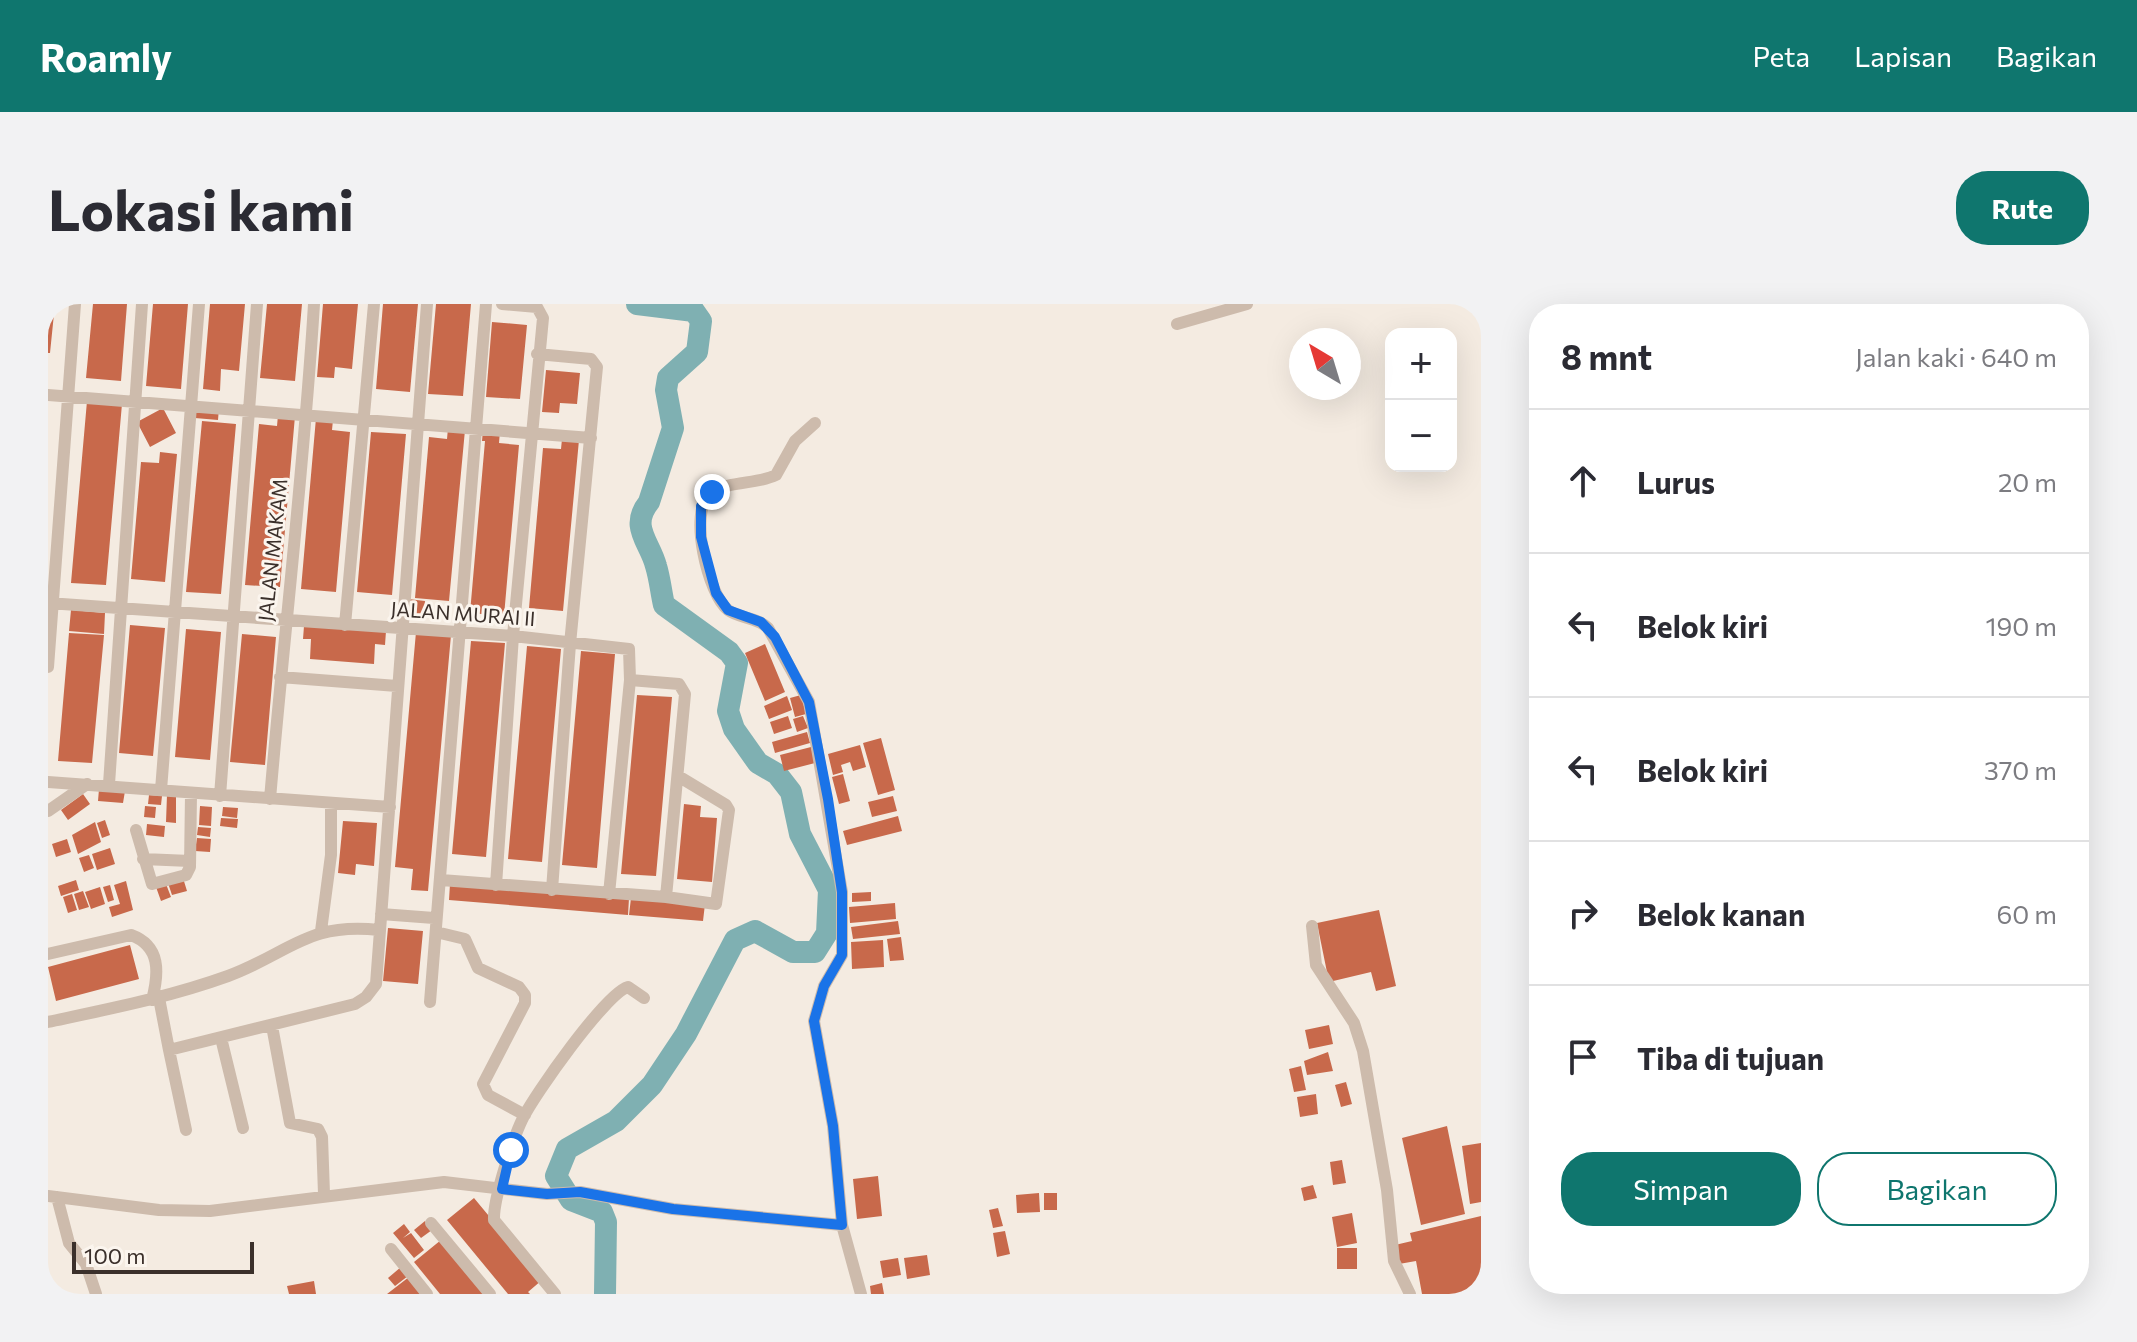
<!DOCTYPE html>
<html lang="id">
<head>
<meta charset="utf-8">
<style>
  :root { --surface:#fff; --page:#f2f2f3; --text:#2b2b33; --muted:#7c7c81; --line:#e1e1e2; --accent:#0f766e }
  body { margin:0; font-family:Commissioner,sans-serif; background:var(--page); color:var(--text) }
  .controls { position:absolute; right:24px; top:24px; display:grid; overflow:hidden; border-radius:16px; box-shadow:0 8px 32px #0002 }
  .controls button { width:72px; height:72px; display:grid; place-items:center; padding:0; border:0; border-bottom:2px solid var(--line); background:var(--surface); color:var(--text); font:40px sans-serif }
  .compass { position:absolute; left:1241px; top:24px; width:72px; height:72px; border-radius:50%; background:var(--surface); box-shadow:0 8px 32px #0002; rotate:322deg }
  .scale { position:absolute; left:24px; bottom:20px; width:182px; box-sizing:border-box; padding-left:8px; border:4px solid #3b302b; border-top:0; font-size:22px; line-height:28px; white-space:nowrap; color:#3b302b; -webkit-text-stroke:6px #fbf5ee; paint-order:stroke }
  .stop { position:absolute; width:24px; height:24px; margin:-18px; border:6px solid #1a73e8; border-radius:50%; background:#fff }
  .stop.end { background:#1a73e8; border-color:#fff; box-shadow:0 2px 8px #0008 }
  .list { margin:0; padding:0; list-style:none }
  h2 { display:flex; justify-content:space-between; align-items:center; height:104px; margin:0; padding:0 32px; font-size:34px }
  h2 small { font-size:26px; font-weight:400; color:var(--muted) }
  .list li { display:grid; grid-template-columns:52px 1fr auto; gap:24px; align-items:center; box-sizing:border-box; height:144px; padding:0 32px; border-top:2px solid var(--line) }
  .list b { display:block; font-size:30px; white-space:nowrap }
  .list em { font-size:26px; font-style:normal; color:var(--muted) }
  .actions { display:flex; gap:16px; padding:24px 32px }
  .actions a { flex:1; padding:18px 0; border:2px solid var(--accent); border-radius:32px; text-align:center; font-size:28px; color:var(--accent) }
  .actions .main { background:var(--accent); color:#fff }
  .icon { flex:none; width:44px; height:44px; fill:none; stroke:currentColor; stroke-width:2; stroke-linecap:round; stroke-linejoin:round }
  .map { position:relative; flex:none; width:1433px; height:990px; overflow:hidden; border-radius:32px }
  header { display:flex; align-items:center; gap:48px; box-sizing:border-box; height:112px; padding:0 40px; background:var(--accent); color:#fff }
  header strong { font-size:38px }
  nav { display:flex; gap:44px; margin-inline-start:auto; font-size:28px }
  .intro { display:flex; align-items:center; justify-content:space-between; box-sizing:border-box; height:192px; padding:0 48px }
  h1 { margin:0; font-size:56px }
  .button { padding:20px 36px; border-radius:32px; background:var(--accent); color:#fff; font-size:28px; font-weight:700 }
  main { display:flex; gap:48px; padding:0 48px }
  aside { flex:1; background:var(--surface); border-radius:32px; box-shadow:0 8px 32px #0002 }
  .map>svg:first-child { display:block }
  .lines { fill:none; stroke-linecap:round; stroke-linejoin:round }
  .river { stroke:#7fb0b2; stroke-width:22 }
  .building { fill:#c8694b }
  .minor { stroke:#cdbbac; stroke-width:12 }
  .route { stroke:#1a73e8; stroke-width:10 }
  .labels { text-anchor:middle; stroke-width:6; stroke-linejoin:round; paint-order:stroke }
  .street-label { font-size:20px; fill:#3b302b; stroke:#fbf5ee }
</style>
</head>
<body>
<header>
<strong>Roamly</strong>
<nav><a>Peta</a><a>Lapisan</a><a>Bagikan</a></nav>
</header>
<div class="intro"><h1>Lokasi kami</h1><a class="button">Rute</a></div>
<main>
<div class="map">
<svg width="1433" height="990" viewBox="0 0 1433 990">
  <rect width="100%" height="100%" fill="#f4ebe1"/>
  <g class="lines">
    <path class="river" d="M557,990L558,918L554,908L523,896L508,872L519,845L568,817L604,781L638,730L687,636L707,627L745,648H767L779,629L781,586L752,530L743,488L729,470L710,459L686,425L680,407L689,359L681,348L616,301C613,288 612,275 608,262C602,238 581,223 601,198L625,124L618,86L620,74L649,48L653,17L646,7L589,0"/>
  </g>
  <path class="building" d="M0,0H7L2,49H0Z
    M45,0H79L73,77L38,74Z
    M105,0H140L133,85L98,82Z
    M162,0H197L191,67L173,65L172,87L155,85Z
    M219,0H254L247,77L212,74Z
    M275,0H310L304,65L287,63L286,74L269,73Z
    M335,0H370L362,88L328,85Z
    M388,0H423L415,92L380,90Z
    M444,18L479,21L472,95L438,93Z
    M498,66L532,69L529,100L512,99L511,109L494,108Z
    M39,97L74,100L58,281L23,279Z
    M148,102L171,104L170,116L147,114Z
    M115,104L128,129L102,143L89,118Z
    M230,111L247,112L232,283L197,281L211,120L229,122Z
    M268,114L285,116L284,126L302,128L288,288L253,285Z
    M154,117L188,120L173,290L138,288Z
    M400,124L417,126L401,297L367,294L381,133L399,135Z
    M435,126L452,127L451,139L471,141L456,312L422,309L437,137H434Z
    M323,128L358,130L344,291L309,288Z
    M514,135L531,136L515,307L481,304L495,144L513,145Z
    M112,148L129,150L117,278L83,275L93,158L111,159Z
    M360,295L377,297L375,316L358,314Z
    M23,306L57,309L56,330L21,327Z
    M82,321L117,324L105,452L71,449Z
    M256,322L338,327L337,341L327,340L326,360L262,355L263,335H255Z
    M138,325L173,328L162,456L127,453Z
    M368,328L403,331L380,587L363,586L365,565L347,563Z
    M21,329L56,331L44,459L10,457Z
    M194,330L228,333L217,461L182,458Z
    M423,337L457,339L438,553L404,550Z
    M717,340L737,388L717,397L697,349Z
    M479,342L513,345L494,558L460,555Z
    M533,347L567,350L549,564L514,561Z
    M589,391L624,393L608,572L573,570Z
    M753,391L758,410L747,413L742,394Z
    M739,392L744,406L721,415L716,402Z
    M740,412L744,424L726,430L722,418Z
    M755,412L760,424L749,428L745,415Z
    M759,428L762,439L727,449L724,438Z
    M833,434L847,486L830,491L815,439Z
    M812,441L818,463L805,467L802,458L793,461L795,468L785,471L780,450Z
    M763,443L767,459L736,467L732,451Z
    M795,470L802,497L791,500L784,473Z
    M51,485L77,487L75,499L50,497Z
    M35,490L42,500L20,516L13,506Z
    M101,491L114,492L113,501L100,500Z
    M119,491H128V519L118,518Z
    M845,492L849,507L824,513L820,498Z
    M636,500L653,502L652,513L669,514L664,578L629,575Z
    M97,502L108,503L107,514L96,513Z
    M152,502L164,503L163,522L151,521Z
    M175,503L190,504L189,514L174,512Z
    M850,512L854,527L799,541L795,527Z
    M173,514L190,515L189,524L172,522Z
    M57,516L62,531L54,534L49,519Z
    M295,517L329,519L326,562L308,560L307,571L290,569Z
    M47,518L53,538L30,550L24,531Z
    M99,520L117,522L116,533L98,531Z
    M150,523L163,524L162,533L149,531Z
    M149,534L163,535L162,548L147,547Z
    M19,535L23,548L8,553L4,540Z
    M62,544L67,560L49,566L44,550Z
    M41,551L46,564L36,568L31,554Z
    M135,574L139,587L124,591L120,579Z
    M28,576L31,586L13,592L10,582Z
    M78,577L85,606L64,613L61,603L72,600L66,581Z
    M118,580L123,593L113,597L108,583Z
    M402,580L581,594L580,611L401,596Z
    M62,581L66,596L60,598L55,583Z
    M52,583L57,600L43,605L37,588Z
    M35,587L41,603L31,606L26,590Z
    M823,588V597L804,598V589Z
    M24,590L29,606L20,609L15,593Z
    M583,594L657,600L655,617L581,611Z
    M847,599L848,615L802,619L801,603Z
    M1331,606L1348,682L1328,687L1323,668L1281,678L1269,619Z
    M850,617L852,630L805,635L803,623Z
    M340,624L375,627L370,680L335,677Z
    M853,633L856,656L842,657L839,635Z
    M835,636L836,663L804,665L803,638Z
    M82,641L91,675L8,697L0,663Z
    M1281,721L1285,740L1261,745L1257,726Z
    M1280,748L1285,767L1259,771L1256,757Z
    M1253,762L1258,786L1246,788L1241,765Z
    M1298,778L1304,800L1293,803L1287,781Z
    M1268,790L1270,810L1252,813L1249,793Z
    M1399,822L1417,910L1373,921L1354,834Z
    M1433,839V898L1422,900L1414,842Z
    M1294,856L1298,879L1285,881L1282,858Z
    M830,872L834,912L809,915L805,875Z
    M1265,881L1269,894L1256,897L1253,884Z
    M991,889L992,908L969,909L968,891Z
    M996,889H1009V906H996Z
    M426,894L494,976L480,988L482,990H460L399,916Z
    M950,904L955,922L945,924L941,906Z
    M1304,909L1309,939L1289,943L1284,913Z
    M1433,912V990H1374L1368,957L1351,960L1347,941L1364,937L1362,929Z
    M377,917L384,926L373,934L366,926Z
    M356,920L362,928L355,934L363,929L376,946L366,954L345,929Z
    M957,927L962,950L949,953L945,929Z
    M393,936L437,990H392L366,958Z
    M1289,944H1309V965H1289Z
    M879,951L882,971L859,975L856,954Z
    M850,954L853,971L835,974L832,957Z
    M353,963L360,972L347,982L340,974Z
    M361,973L375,990H339Z
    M266,977L268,990H241L239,982Z
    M834,979L836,990H823L822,982Z"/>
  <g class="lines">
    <path class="minor" d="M1129,20L1199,0
      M489,50L543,55L549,63L522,340L504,586
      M0,91L543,134
      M767,119L747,137L728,171C708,181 680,176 662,190C640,207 660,291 680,306C692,315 709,313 720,324L761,398L794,588V651L776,682L766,717L785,822L794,921L813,990
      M0,299L465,332L581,345L582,376L561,590
      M297,321L326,0
      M0,363L27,0
      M232,373L349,382
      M582,376L631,380L637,390L618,593
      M0,478L342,503
      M61,480L94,0
      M113,486L151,0
      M172,492L209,0
      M222,495C236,330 256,165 266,0
      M0,507L39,480
      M88,526L104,580L138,571L142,563L143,490
      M95,555L142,557
      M393,576L618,593L668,600L681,506L678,501L630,472
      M448,581L465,332L495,14L489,3L454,0
      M333,610L386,614
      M1264,622L1268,661L1306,719L1315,747L1339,886L1346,957L1362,990
      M273,627L283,551V500
      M388,628L417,635L430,664L471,683L477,691V699L435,780L440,791L477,811
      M0,650L83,631C113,642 111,669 104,696
      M111,694L121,746L307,700L318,693L328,680L379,0
      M382,698L438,0
      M0,718C61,705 122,693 180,672C242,649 259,618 331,626
      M224,722L242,819L270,825L274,833L276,890
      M173,734L195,824
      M121,746L138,826
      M0,892L111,906L162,907L396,878L499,890L532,888L625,905L794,921
      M9,893L21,939L38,960L48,990
      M383,919L442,990
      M343,945L379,990
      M507,990L446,916C445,895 465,835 474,816C486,791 558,689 580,683L596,694"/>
  </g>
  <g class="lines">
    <path class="route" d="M463,846L454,885L499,890L532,888L625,905L794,921L785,822L766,717L776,682L794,651V588L780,495L761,398L727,333L713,318L680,306L668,289L653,233V202L664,188"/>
  </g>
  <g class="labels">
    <g class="street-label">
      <text transform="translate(225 246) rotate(-84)" y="7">JALAN MAKAM</text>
      <text transform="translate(415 310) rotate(4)" y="7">JALAN MURAI II</text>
    </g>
  </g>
</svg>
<div class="controls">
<button>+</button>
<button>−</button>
</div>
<svg class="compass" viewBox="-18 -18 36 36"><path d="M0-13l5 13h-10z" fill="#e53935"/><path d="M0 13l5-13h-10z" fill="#7c7c81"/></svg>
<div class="scale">100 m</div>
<div class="stop" style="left:463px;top:846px"></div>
<div class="stop end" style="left:664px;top:188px"></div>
</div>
<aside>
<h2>8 mnt<small>Jalan kaki · 640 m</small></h2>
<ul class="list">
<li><svg class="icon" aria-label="ahead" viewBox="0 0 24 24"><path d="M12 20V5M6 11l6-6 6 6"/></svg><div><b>Lurus</b></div><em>20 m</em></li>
<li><svg class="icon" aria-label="left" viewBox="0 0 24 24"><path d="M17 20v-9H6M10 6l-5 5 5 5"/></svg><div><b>Belok kiri</b></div><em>190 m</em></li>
<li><svg class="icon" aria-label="left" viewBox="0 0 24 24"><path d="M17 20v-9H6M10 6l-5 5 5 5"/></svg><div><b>Belok kiri</b></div><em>370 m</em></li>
<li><svg class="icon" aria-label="right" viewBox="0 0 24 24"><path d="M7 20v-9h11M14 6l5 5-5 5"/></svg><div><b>Belok kanan</b></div><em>60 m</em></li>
<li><svg class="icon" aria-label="arrive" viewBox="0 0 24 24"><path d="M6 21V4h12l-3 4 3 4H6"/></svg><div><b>Tiba di tujuan</b></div></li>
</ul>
<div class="actions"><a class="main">Simpan</a><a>Bagikan</a></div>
</aside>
</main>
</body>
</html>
